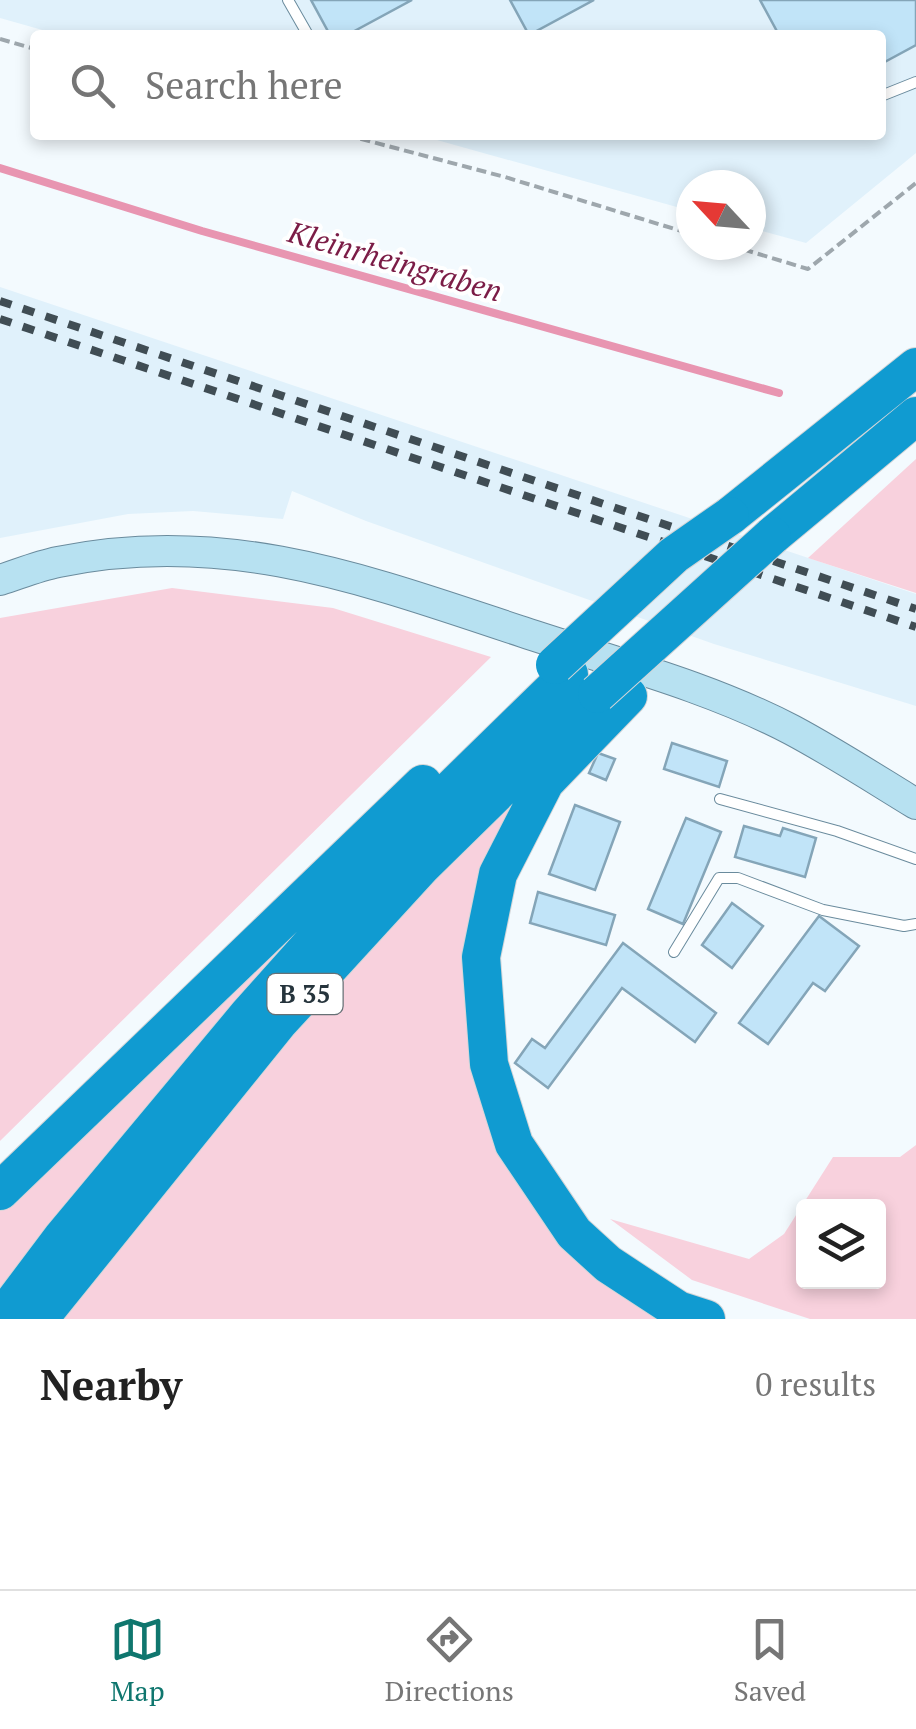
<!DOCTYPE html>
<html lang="en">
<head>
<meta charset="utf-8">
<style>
  :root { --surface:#fff; --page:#f6f6f6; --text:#222; --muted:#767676; --line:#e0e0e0; --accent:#0f766e }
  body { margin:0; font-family:"PT Serif",serif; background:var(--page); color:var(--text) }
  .controls { position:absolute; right:30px; bottom:30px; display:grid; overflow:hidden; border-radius:10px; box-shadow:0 5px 15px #0003 }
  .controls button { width:90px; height:90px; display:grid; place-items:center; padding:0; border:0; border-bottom:2px solid var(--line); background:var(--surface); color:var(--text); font:50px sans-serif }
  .compass { position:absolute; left:676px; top:170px; width:90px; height:90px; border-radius:50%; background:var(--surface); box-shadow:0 5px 15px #0003; rotate:296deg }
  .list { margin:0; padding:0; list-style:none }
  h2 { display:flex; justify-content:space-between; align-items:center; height:130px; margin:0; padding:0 40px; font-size:42px }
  h2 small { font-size:32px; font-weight:400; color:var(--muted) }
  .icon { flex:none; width:55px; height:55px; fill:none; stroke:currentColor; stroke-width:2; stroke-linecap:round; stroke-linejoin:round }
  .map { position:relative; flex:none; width:916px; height:1319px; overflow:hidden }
  .search { position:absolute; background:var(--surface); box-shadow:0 5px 15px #0003; left:30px; right:30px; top:30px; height:110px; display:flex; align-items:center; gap:25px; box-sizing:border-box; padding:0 35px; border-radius:10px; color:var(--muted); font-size:38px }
  .sheet { height:270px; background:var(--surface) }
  nav { display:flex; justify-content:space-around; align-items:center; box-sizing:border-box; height:140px; border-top:2px solid var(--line); background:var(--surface); font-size:28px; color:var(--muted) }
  nav a { display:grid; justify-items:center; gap:5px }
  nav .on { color:var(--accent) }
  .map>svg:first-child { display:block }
  .built { fill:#e0f1fb }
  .green { fill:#f8d1dd; fill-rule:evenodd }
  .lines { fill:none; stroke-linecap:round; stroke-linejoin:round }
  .stream { stroke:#e895b1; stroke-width:8 }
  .building { fill:#c1e4f8; stroke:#84a5b8; stroke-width:2.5 }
  .lane-casing { stroke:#6a8b9d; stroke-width:12 }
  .secondary-casing { stroke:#6a8b9d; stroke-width:32 }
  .highway-casing { stroke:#d4d6d8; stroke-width:40 }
  .path { stroke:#9ea7ad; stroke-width:4; stroke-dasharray:10 5; stroke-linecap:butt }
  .lane { stroke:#fff; stroke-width:10 }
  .secondary { stroke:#b7e1f1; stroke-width:30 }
  .highway { stroke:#109bd1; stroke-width:38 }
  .rail { stroke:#404d54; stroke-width:8; stroke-dasharray:12 12; stroke-linecap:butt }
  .highway-bridge-casing { stroke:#d4d6d8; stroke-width:40; stroke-linecap:butt }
  .highway-bridge { stroke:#109bd1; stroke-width:38 }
  .labels { text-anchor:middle; stroke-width:8; stroke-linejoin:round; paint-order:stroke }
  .shield { fill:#fff; stroke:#677176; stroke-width:2.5 }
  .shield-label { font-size:25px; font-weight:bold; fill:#26343c }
  .water-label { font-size:30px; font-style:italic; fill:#7b1c46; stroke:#fff }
</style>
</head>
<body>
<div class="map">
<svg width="916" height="1319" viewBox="0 0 916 1319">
  <rect width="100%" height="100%" fill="#f3fafe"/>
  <path class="built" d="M0,0H916V153L806,243L751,228V185H691V211L419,135H881V35H60L0,18Z
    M0,287L916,594V706L714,644L366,521L292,491L283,519L193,511L128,514L0,538Z"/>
  <path class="green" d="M916,459V593L808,558Z
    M172,588L333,608L491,657L0,1141V618Z
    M531,780L489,863L504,1148L673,1319H59L242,1089L401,912Z
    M375,842L0,1294V1206Z
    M916,1145V1319H810L692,1280L610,1219L749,1259L784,1234L833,1157H900ZM804,1206H878V1282H804Z"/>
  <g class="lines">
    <path class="stream" d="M0,168L202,231L779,393"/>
  </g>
  <path class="building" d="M311,0H412L347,35H330Z
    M510,0H594L529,35Z
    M760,0H916V45L881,64V35H779Z
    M672,743L727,761L719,787L664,769Z
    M598,753L615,759L606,780L589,773Z
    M575,805L620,822L595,890L549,874Z
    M686,818L721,832L683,924L648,909Z
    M744,826L780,836L783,828L816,838L805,877L735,857Z
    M538,892L615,915L606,945L530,923Z
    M732,903L763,926L732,968L702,945Z
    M819,916L859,946L825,991L813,983L768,1044L739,1023Z
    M623,943L716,1013L695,1042L622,988L548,1088L515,1063L532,1039L545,1048Z"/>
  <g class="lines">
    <defs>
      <path id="lane" d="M288,0L308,35
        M881,96L916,82
        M720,799L837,831L916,859
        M674,952L719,878H738L823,910L904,926L916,924"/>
      <path id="secondary" d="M0,580C19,574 38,566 58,562C226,527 366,580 523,632C613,662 708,686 792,730C835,753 875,779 916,804"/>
      <path id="highway" d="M730,516L916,367
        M772,536L916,416
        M628,696L545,782L498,874L481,957L489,1064L514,1144L574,1233L608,1264L678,1310L706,1319
        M0,1191L423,784
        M1,1319L62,1238L248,1015L442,798L569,674
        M39,1319L278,1023L422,866L597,694"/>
    </defs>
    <use href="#lane" class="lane-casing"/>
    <use href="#secondary" class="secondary-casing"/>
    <use href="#highway" class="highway-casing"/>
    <path class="path" d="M0,39L35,49
      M346,135L505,177L691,234
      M729,245L808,269L916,183"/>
    <use href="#lane" class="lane"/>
    <use href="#secondary" class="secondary"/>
    <use href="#highway" class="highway"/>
    <path class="rail" d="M0,301L916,609
      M0,319L916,627"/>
    <defs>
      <path id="highway-bridge" d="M555,665L674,555L730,516
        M597,694L772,536"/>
    </defs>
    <use href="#highway-bridge" class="highway-bridge-casing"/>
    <use href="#highway-bridge" class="highway-bridge"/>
  </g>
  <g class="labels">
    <rect class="shield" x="267.5" y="974" width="75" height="40" rx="8"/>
    <g class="shield-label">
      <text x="305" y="1003">B 35</text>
    </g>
    <g class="water-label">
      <text transform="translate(395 262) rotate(16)" y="10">Kleinrheingraben</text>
    </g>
  </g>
</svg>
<div class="controls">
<button><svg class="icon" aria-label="layers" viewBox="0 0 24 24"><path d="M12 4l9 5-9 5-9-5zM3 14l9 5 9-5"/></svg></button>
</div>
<svg class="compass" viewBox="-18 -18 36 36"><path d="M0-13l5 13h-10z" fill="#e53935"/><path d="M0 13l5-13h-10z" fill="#767676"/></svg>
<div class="search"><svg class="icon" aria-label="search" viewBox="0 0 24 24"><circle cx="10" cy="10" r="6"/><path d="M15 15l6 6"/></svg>Search here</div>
</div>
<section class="sheet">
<h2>Nearby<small>0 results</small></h2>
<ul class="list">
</ul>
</section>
<nav>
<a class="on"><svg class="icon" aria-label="map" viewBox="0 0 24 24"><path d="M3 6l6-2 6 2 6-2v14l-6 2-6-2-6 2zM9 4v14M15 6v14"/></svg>Map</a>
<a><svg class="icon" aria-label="directions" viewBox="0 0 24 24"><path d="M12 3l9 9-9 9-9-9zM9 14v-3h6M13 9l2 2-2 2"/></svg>Directions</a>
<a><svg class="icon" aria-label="saved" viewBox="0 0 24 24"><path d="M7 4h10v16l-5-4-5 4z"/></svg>Saved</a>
</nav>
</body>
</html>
